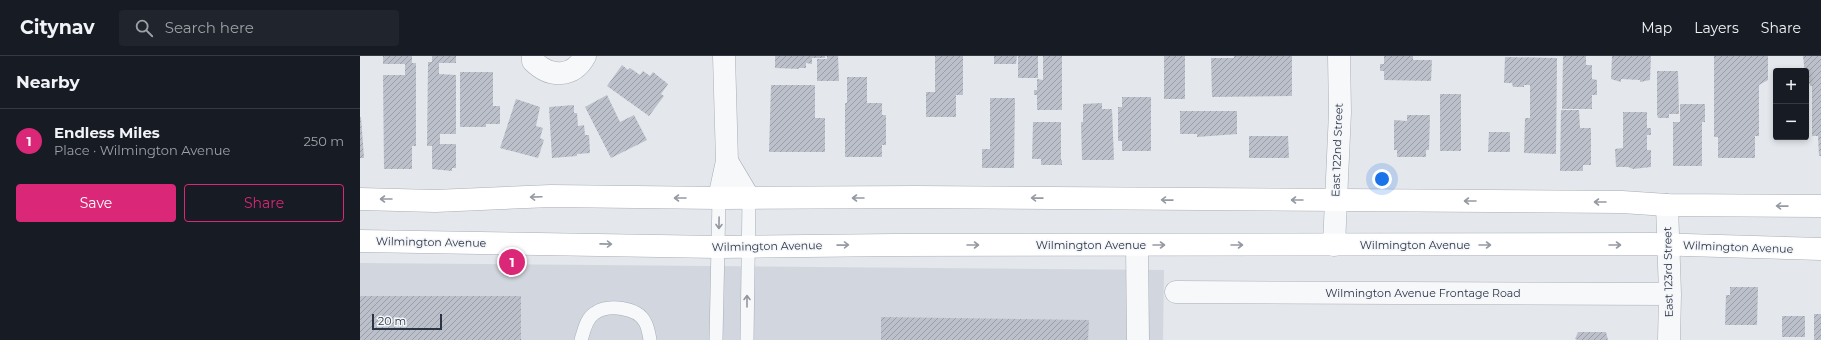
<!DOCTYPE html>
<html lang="en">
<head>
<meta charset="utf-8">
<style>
  :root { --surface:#171b24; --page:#20242c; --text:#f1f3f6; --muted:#9ea1a6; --line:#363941; --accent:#db2777 }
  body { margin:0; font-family:Montserrat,sans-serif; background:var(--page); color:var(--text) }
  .controls { position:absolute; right:12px; top:12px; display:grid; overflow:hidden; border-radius:4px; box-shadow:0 2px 6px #0003 }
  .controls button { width:36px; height:36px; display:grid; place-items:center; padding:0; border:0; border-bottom:1px solid var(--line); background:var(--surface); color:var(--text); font:20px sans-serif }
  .scale { position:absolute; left:12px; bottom:10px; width:70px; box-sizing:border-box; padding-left:4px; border:2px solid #2b3445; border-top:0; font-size:11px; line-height:14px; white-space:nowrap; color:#2b3445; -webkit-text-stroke:3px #f4f6f9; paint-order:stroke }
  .you { position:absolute; left:1022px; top:123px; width:14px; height:14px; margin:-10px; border:3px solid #fff; border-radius:50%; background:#1a73e8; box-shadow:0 0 0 6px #1a73e833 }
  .badge { display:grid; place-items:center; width:26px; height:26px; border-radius:50%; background:var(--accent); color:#fff; font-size:13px; font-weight:700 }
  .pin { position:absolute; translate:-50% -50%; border:2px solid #fff; box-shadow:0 1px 4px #0006 }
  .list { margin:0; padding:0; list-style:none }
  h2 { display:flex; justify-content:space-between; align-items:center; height:52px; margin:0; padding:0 16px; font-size:17px }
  h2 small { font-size:13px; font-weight:400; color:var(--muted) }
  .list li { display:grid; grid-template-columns:26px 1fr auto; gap:12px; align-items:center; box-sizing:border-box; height:64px; padding:0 16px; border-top:1px solid var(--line) }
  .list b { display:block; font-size:15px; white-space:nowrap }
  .list p { margin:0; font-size:13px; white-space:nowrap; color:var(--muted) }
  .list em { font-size:13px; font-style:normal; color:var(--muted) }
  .actions { display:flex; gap:8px; padding:12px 16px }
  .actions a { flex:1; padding:9px 0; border:1px solid var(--accent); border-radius:4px; text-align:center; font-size:14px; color:var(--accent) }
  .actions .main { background:var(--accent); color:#fff }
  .icon { flex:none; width:22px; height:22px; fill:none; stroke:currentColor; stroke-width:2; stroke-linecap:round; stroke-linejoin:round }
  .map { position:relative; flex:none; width:1461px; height:284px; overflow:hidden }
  header { display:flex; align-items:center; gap:24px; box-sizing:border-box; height:56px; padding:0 20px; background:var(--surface); border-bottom:1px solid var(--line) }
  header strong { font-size:19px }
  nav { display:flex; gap:22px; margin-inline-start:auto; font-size:14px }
  .search { width:280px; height:36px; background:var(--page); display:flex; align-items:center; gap:10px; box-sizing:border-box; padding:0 14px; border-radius:4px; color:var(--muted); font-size:15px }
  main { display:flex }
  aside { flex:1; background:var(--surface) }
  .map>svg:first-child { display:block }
  .built { fill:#d2d6de }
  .building { fill:url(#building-hatch) }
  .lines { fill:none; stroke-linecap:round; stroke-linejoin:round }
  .service-casing { stroke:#a9aeb7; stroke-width:14 }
  .minor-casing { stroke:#a9aeb7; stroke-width:23 }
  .secondary-casing { stroke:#a9aeb7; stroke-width:23 }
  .service { stroke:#f7f8fa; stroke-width:13 }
  .minor { stroke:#f7f8fa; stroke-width:22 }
  .secondary { stroke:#fff; stroke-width:22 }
  .oneway { stroke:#959aa2 }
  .oneway2 { stroke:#9196a0 }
  .labels { text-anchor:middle; stroke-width:3; stroke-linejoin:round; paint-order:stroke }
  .street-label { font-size:11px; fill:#2b3445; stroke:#f4f6f9 }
</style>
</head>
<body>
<header>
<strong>Citynav</strong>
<div class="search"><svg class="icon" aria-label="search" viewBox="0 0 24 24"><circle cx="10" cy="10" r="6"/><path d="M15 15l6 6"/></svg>Search here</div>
<nav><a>Map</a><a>Layers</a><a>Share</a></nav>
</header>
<main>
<aside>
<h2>Nearby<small></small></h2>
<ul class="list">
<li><span class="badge">1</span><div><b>Endless Miles</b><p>Place · Wilmington Avenue</p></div><em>250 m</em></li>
</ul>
<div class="actions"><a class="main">Save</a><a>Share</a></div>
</aside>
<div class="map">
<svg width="1461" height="284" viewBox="0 0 1461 284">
  <defs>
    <pattern id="building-hatch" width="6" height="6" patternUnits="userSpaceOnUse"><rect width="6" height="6" fill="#bbc0ca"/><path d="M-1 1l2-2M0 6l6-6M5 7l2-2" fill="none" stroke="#989da6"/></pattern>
  </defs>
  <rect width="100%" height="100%" fill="#e4e7ec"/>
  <path class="built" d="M0,207L804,214L803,284H0Z"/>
  <path class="building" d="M23,0H52V7H56V90H52V113H24L23,19H45V8H23Z
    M72,0H96V7H79V18L96,19V78H80V88H96V112H92V115L72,113V90H67L68,6H72Z
    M415,0H465V2H452V8L446,7V12H439V13L415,12Z
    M467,0H478L479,25H457V3H467Z
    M575,0H603V39H596V61H566V36H575Z
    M634,0H657L656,8H634Z
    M658,0H678V22H658Z
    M683,0H702V54H677V39H674V34H677V23L683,24Z
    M804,0H825V43H804Z
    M874,0H932V40L852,41L851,2H874Z
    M1024,0H1053V4H1072L1071,25L1024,24V15H1020V8H1024Z
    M1203,0H1226V9H1232V23L1237,24V39H1232V53H1202Z
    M1252,0H1291L1290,24L1280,26V24L1261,23V26L1251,23Z
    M1354,0H1408V24L1399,29V80H1395V102H1358V81H1354Z
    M1443,0H1461V100H1459L1458,80H1452V30H1450V28H1446Z
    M1145,1L1197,2L1196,98L1164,97L1165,62H1170V29H1164V31H1153L1152,27H1144Z
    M262,9L268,14L270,12L280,19L283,15L290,20L293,16L308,28L301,38L304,40L289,60L247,30Z
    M1297,15H1318L1319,58H1309V62H1298L1297,58Z
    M100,16H133V50H140V68H126V71H100Z
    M487,21H507V47H522V59H526V89H522V101H485V47H487Z
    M411,29H455V62H465V96H409Z
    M1080,38H1101V95H1080Z
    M247,39L260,66L274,59L287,84L251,102L225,51Z
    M762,41H791V95H762V85H758V51H762Z
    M630,42H655L654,112H622V93H630Z
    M156,43L180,51L176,70L183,72L180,82L184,84L178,102L140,92Z
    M742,47V53H752L754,104H722L721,66H723V48Z
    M1320,48H1345V66H1342V110H1313V66H1320Z
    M214,49V57H217L218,70L224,69L225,79H229L230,97L217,98V100L192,102L189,51Z
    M1201,54H1219L1220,72H1231V109H1223V115H1200Z
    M820,55H877V78L837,81V78H820Z
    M1263,56H1287V72H1291V79H1287V94H1291V111L1273,113L1268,111H1256L1255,93L1263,92Z
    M1047,59H1070L1069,94H1066V101H1037V94H1034V64L1047,65Z
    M0,61H1L4,102H0Z
    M673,66H701V104H702V109H681V103H672Z
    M1129,76H1150V96H1128Z
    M889,80H928L929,102H889Z
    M1370,231H1398L1397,269H1365L1366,239H1370Z
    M0,240H161V284H0Z
    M1454,258H1461V284H1454Z
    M1422,260H1445V281H1422Z
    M521,261L729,264L728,284H521Z
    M1218,276H1246L1248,284H1218L1215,283Z"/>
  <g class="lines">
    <defs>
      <path id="service" d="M221,284C224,275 226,262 235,257C248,248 277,251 285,266C288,271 289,278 290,284
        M356,284L359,142
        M387,284L389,142"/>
      <path id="minor" d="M173,0V5C190,22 213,22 225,0
        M367,105L389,142
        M359,142L367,105L364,0
        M1307,149L1310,238L1309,284
        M777,189L778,284
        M974,189L980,56L979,0
        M816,236L1310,238"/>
      <path id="secondary" d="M0,143L75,145L191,140L359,142L557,141L1262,146L1307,149L1461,150
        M0,185L358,191L534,189L1292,188L1461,193"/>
    </defs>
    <use href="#service" class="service-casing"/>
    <use href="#minor" class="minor-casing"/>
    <use href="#secondary" class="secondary-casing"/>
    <use href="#service" class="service"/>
    <use href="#minor" class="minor"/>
    <use href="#secondary" class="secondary"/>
  </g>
  <defs><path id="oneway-shaft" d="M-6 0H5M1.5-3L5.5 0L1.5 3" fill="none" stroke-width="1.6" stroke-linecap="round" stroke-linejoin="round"/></defs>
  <g class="oneway">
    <use href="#oneway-shaft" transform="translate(176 141) rotate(178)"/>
    <use href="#oneway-shaft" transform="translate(320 142) rotate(-180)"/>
    <use href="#oneway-shaft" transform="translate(498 142) rotate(180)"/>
    <use href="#oneway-shaft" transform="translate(677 142) rotate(-179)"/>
    <use href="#oneway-shaft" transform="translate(26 143) rotate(-180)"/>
    <use href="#oneway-shaft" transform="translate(807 144) rotate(-179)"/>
    <use href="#oneway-shaft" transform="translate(937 144) rotate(-180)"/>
    <use href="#oneway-shaft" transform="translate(1110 145) rotate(-180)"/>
    <use href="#oneway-shaft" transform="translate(1240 146) rotate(-180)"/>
    <use href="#oneway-shaft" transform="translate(1422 150) rotate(-179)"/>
    <use href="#oneway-shaft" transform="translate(246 188) rotate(1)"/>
    <use href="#oneway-shaft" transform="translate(483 189) rotate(-1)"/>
    <use href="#oneway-shaft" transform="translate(613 189)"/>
    <use href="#oneway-shaft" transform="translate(799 189)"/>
    <use href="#oneway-shaft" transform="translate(877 189)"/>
    <use href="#oneway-shaft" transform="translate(1125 189)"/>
    <use href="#oneway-shaft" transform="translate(1255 189)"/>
  </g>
  <g class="oneway2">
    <use href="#oneway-shaft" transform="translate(359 167) rotate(91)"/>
    <use href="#oneway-shaft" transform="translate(387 245) rotate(-90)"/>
  </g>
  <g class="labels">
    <g class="street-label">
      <text transform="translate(977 94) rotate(-88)" y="4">East 122nd Street</text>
      <text transform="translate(71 186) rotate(1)" y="4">Wilmington Avenue</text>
      <text x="731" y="193">Wilmington Avenue</text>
      <text x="1055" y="193">Wilmington Avenue</text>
      <text transform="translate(407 190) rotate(-1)" y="4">Wilmington Avenue</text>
      <text transform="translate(1378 191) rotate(2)" y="4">Wilmington Avenue</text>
      <text transform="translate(1308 216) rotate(-91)" y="4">East 123rd Street</text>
      <text x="1063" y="241">Wilmington Avenue Frontage Road</text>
    </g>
  </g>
</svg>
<div class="controls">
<button>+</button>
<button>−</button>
</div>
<div class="scale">20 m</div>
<div class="you"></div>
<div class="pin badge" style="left:152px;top:206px">1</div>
</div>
</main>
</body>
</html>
